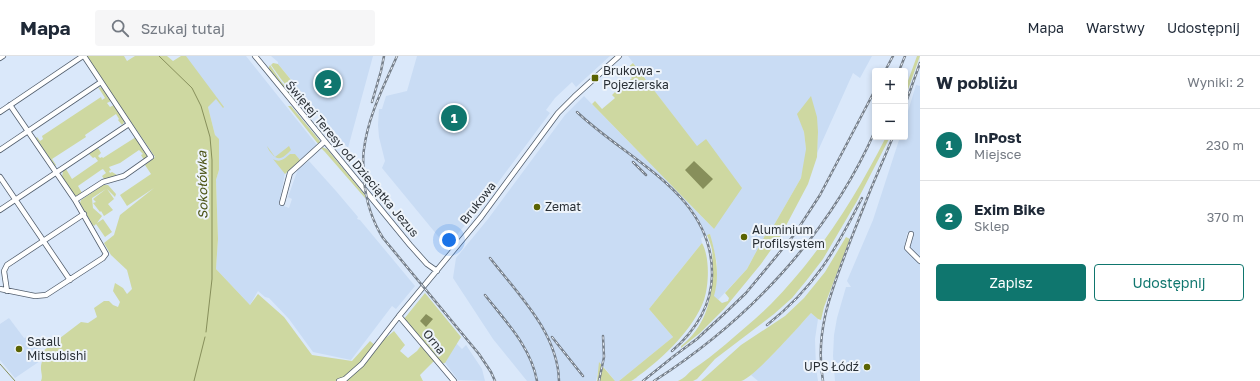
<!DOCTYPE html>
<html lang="pl">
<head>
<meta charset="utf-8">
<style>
  :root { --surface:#fff; --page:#f6f6f7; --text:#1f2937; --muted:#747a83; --line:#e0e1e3; --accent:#0f766e }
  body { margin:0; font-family:"Golos Text",sans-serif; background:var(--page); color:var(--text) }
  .controls { position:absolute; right:12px; top:12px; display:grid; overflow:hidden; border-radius:4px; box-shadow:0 2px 6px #0003 }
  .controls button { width:36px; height:36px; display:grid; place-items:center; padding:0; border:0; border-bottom:1px solid var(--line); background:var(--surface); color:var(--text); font:20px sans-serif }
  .you { position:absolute; left:449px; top:184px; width:14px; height:14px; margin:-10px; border:3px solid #fff; border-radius:50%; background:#1a73e8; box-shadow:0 0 0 6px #1a73e833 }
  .badge { display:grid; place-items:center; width:26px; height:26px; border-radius:50%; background:var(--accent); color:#fff; font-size:13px; font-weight:700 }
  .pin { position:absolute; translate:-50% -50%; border:2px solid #fff; box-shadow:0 1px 4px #0006 }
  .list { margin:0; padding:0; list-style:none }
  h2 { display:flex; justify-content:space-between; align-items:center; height:52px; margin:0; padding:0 16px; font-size:17px }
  h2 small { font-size:13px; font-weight:400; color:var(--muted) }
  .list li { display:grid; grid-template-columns:26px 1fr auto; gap:12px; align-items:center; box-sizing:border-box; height:72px; padding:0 16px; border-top:1px solid var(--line) }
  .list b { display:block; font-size:15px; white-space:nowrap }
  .list p { margin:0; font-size:13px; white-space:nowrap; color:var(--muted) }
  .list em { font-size:13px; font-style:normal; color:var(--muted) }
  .actions { display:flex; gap:8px; padding:12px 16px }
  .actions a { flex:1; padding:9px 0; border:1px solid var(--accent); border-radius:4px; text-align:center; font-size:14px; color:var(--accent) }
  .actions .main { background:var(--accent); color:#fff }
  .icon { flex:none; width:22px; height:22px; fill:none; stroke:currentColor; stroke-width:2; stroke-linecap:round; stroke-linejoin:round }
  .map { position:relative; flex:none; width:920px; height:325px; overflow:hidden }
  header { display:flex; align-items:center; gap:24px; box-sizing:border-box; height:56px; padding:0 20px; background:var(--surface); border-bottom:1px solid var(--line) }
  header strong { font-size:19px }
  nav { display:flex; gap:22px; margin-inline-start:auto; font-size:14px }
  .search { width:280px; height:36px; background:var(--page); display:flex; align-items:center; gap:10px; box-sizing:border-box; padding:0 14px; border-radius:4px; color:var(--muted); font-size:15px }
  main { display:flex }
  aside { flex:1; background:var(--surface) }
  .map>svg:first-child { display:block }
  .built { fill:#c9dcf4 }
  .green { fill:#ced8a1 }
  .water { fill:#878f5b }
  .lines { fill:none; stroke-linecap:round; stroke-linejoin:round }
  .stream { stroke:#878f5b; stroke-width:1 }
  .minor-casing { stroke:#535f6e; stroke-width:6 }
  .minor { stroke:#fff; stroke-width:4.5 }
  .rail-casing { stroke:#77808b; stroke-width:2.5 }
  .rail { stroke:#eef4fb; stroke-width:1; stroke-dasharray:3; stroke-linecap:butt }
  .poi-dot { fill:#5a6302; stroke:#eef4fb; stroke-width:1.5 }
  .labels { text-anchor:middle; stroke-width:4; stroke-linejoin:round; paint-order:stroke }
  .poi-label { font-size:12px; fill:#292f35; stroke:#eef4fb; text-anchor:start }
  .street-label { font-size:12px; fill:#292f35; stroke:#eef4fb }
  .water-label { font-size:13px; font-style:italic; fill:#4b5315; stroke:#eef4fb }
</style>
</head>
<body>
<header>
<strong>Mapa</strong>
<div class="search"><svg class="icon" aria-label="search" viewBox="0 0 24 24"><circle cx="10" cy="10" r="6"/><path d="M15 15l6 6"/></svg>Szukaj tutaj</div>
<nav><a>Mapa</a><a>Warstwy</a><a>Udostępnij</a></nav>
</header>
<main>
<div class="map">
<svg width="920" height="325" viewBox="0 0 920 325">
  <rect width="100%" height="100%" fill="#dae8fa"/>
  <path class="built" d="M184,0H246L317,89L285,117L279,148L289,152L292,143L288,141L298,113L309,105L336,135L358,161L357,163L360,164L415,230L396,253L392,250L351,304L313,296L289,263L269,242L265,241L258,235L250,249L216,213L218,183L216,124L219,114L215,79L208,51Z
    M271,0H373L348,92L278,8V6Z
    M417,0H610L576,31L572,26L555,42L546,54L550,57L479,152L447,191L382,112L385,105L379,81L378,69L379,53H382L386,40L407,35Z
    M628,0H872L860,22L853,17L817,97L818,76L798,58L804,76L806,93L805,106L801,122L774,169L771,168L747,213L718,244L713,240L717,220V207L710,178L701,182L702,187L649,253L673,281L619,325H615L600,306L596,325H527L493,283L453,222L456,202L488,163L565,59L584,40L714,173L706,83L697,91Z
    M916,29L920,30V203L909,193L914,177H907L904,193L920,208V325H835L833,300L834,279L837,262L846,231H851L847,225L873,164L900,81H905V65Z
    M811,257L818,263L815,283L816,312L818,325H758L751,319L777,294Z
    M9,262L24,282L27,281L33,290L47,297L43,303L15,322L0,304V268Z
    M455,286L462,293L466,289L482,313L485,325L458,324L440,300Z"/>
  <path class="green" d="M86,0H124L127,5L135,0H167L173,5L181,0H186L224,51L223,52L216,43L208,51L215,79L219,83V114L216,124L218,183L216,213L250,249L258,238L284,261L312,299L352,305L370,285L376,290L394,275L405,289L400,295L408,302L417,295L423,287L404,263L425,237L461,281L445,307L441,308L439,305L433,306L420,319L423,325H41C44,318 38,314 43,303L42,301L47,297L43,295L81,266L88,267L97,261L94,252L104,245H109L113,249L118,251L120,246L113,235L115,227L123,232L127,238L132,233L127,214L111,199L104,187L114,179L120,159L154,132L127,150L120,139L151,118L145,109L155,101Z
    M917,0H920L905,42V33Z
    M273,7L278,8L305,41L300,46L281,23L271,9Z
    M633,7L697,90L706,83L742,132L714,173L592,48L595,45L602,53L615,42L612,39L615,36L616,37L632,22L625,14Z
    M270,9L280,24L299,47L296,46L268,13Z
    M98,31L102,32L111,45L107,47L110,51L114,49L125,65L122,69L118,64L119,63L116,58L85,79L86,81L52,103L56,109L55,110L36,82L37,81L40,85L43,83L42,80L101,41L102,44L105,42Z
    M811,40L817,61L818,76L817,101L808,128L780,181L761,208L724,253L700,277L681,292V290C705,271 713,243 712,213C712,207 713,200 712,194C711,189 709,184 707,179L710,178C716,199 720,219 714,240L722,247L728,245L729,242L725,237L747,213L771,168L768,179L772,178L774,169L801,122L806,93L804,76L797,58Z
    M288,50H291L320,85L319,89Z
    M136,81L147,98V101L144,104L141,99L143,98L139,94L120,107L109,111L111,114L109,115L110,117L112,116L117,119L104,123L102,120L106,117L103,113L101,114L78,130L82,137L76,140L74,139L62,121L63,115L66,113L72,123L98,105L95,101L93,102L89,98L98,92L101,97L98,100L100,102L102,101L103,102Z
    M886,81H890L857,145L823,203L806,225L792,242L774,258L715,303L697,323L693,325H678C685,322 687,318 692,314C704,306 715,297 726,288C741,275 757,262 771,248C819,199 855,142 886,81Z
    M267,90L275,101L289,90L291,94C285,100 279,107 272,98C270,96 268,93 267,90Z
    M322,91L327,93L365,139V142L325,96L321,92Z
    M290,98H295L300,104L299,106L285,118L273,103C280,107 284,103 290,98Z
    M103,129H108L116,138L115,141L107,133L114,143L108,148L113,154L104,160L101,155L100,156L93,147L96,146L93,143L106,133L92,142L93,152L102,160L97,167L103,163L112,176L105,181L96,168L94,170L92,168L80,147L81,144Z
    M846,181L850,183L824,251L821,264L818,263L811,257C800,269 753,323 741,325C728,325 713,325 701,325L741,289L785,260L804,242L825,216Z
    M702,187C710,201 709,229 704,244C694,272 664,301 641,318C638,320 634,324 631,325C628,325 622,325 619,325L673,281L649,253Z
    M599,306L615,325H597Z"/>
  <path class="water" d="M694,105L713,123L703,133L685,114Z
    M426,258L433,263L426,271L420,265Z"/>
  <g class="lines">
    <path class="stream" d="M159,0L192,32L201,50L210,81L212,104V223L206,276
      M0,308L15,325
      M194,325L205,281"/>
    <defs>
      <path id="minor" d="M255,0L410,189L427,208L437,215
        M0,2L3,0
        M0,56L83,0
        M0,94L101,26
        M0,121L70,224
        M75,144L103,126L124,120L151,101L84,0
        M282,147L290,117L324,86
        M0,154L129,68
        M911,178L907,192L920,205
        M0,233L35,240L46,239L103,202L106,198L75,144L10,49
        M7,235L4,215L7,209L84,158
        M399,260L454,325
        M339,325L345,323L362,308L399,260L481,161L558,57L574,41L619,0"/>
    </defs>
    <use href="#minor" class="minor-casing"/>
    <use href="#minor" class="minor"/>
    <defs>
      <path id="rail" d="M397,0C384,30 368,60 364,93C362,103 364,113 364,124C366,145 371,163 383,182L479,298L491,316L495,325
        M885,15L893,0
        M899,15L905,0
        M372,46L381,15L384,0
        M905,49L920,7
        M577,56C628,105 714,138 712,220C711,251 694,276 672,295
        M633,106L646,119
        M490,202C518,238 558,277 559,325
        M485,239C506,266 531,291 537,325
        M767,269C815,231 835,195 862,142
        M552,281L583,320
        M599,325L604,301L603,280
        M643,325L674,300L697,283L723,259L746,237L794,179L820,139L875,34
        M654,325C749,264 829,179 875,75
        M823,325C814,273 833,231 851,183C864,149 878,115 893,81"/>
    </defs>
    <use href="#rail" class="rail-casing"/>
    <use href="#rail" class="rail"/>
  </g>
  <g class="poi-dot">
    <rect x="591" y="18" width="8" height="8" rx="2"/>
    <circle cx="537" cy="151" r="4"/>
    <circle cx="744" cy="181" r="4"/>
    <circle cx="19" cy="293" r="4"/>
    <circle cx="867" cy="311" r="4"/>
  </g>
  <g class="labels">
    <g class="poi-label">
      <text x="603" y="19">Brukowa -<tspan x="603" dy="14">Pojezierska</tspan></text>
      <text x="545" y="155">Zemat</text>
      <text x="752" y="178">Aluminium<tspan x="752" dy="14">Profilsystem</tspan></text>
      <text x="27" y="290">Satall<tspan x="27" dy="14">Mitsubishi</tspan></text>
      <text x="859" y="315" text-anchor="end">UPS Łódź</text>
    </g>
    <g class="street-label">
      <text transform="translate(352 103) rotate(50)" y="4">Świętej Teresy od Dzieciątka Jezus</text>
      <text transform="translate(478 147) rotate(-52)" y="4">Brukowa</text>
      <text transform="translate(434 286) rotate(51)" y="4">Orna</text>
    </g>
    <g class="water-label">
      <text transform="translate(202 129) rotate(-91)" y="5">Sokołówka</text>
    </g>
  </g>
</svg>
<div class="controls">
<button>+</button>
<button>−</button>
</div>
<div class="you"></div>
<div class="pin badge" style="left:454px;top:62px">1</div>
<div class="pin badge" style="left:328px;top:27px">2</div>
</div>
<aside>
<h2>W pobliżu<small>Wyniki: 2</small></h2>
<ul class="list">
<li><span class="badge">1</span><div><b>InPost</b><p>Miejsce</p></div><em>230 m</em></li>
<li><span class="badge">2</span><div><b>Exim Bike</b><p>Sklep</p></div><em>370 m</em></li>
</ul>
<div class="actions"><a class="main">Zapisz</a><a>Udostępnij</a></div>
</aside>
</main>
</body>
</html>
